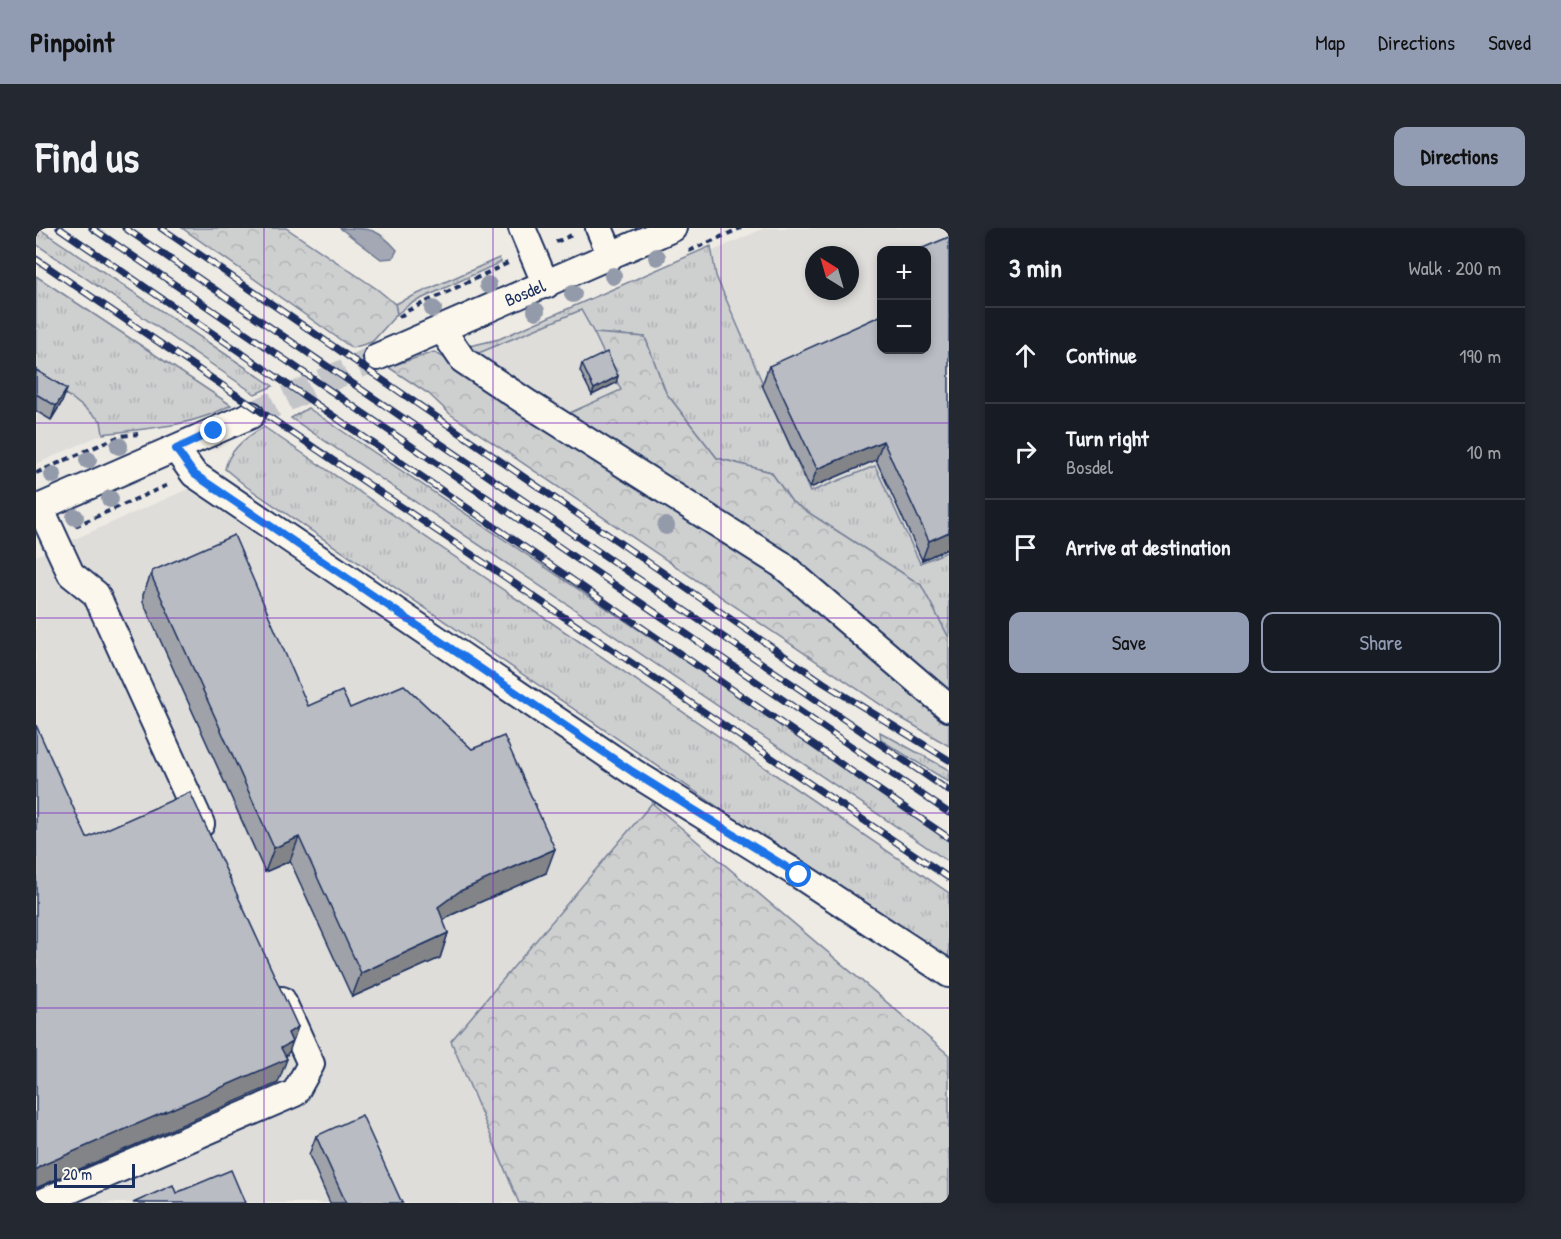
<!DOCTYPE html>
<html lang="en">
<head>
<meta charset="utf-8">
<style>
  :root { --surface:#171b24; --page:#242831; --text:#f1f3f6; --muted:#9ea1a6; --line:#363941; --accent:#919bb2 }
  body { margin:0; font-family:"Patrick Hand",sans-serif; background:var(--page); color:var(--text) }
  .controls { position:absolute; right:18px; top:18px; display:grid; overflow:hidden; border-radius:12px; box-shadow:0 3px 9px #0003 }
  .controls button { width:54px; height:54px; display:grid; place-items:center; padding:0; border:0; border-bottom:2px solid var(--line); background:var(--surface); color:var(--text); font:30px sans-serif }
  .compass { position:absolute; left:769px; top:18px; width:54px; height:54px; border-radius:50%; background:var(--surface); box-shadow:0 3px 9px #0003; rotate:323deg }
  .scale { position:absolute; left:18px; bottom:15px; width:81px; box-sizing:border-box; padding-left:6px; border:3px solid #1b2f5e; border-top:0; font-size:16px; line-height:21px; white-space:nowrap; color:#1b2f5e; -webkit-text-stroke:4px #fbf7ec; paint-order:stroke }
  .stop { position:absolute; width:18px; height:18px; margin:-14px; border:4px solid #1a73e8; border-radius:50%; background:#fff }
  .stop.end { background:#1a73e8; border-color:#fff; box-shadow:0 2px 6px #0008 }
  .list { margin:0; padding:0; list-style:none }
  h2 { display:flex; justify-content:space-between; align-items:center; height:78px; margin:0; padding:0 24px; font-size:26px }
  h2 small { font-size:20px; font-weight:400; color:var(--muted) }
  .list li { display:grid; grid-template-columns:39px 1fr auto; gap:18px; align-items:center; box-sizing:border-box; height:96px; padding:0 24px; border-top:2px solid var(--line) }
  .list b { display:block; font-size:22px; white-space:nowrap }
  .list p { margin:0; font-size:20px; white-space:nowrap; color:var(--muted) }
  .list em { font-size:20px; font-style:normal; color:var(--muted) }
  .actions { display:flex; gap:12px; padding:18px 24px }
  .actions a { flex:1; padding:14px 0; border:2px solid var(--accent); border-radius:12px; text-align:center; font-size:21px; color:var(--accent) }
  .actions .main { background:var(--accent); color:#111 }
  .icon { flex:none; width:33px; height:33px; fill:none; stroke:currentColor; stroke-width:2; stroke-linecap:round; stroke-linejoin:round }
  .map { position:relative; flex:none; width:913px; height:975px; overflow:hidden; border-radius:12px }
  header { display:flex; align-items:center; gap:36px; box-sizing:border-box; height:84px; padding:0 30px; background:var(--accent); color:#111 }
  header strong { font-size:28px }
  nav { display:flex; gap:33px; margin-inline-start:auto; font-size:21px }
  .intro { display:flex; align-items:center; justify-content:space-between; box-sizing:border-box; height:144px; padding:0 36px }
  h1 { margin:0; font-size:42px }
  .button { padding:15px 27px; border-radius:12px; background:var(--accent); color:#111; font-size:21px; font-weight:700 }
  main { display:flex; gap:36px; padding:0 36px }
  aside { flex:1; background:var(--surface); border-radius:12px; box-shadow:0 3px 9px #0003 }
  .map>svg:first-child { display:block }
  .built { fill:#deddda; fill-rule:evenodd }
  .grass { fill:url(#grass-tufts); stroke:#747f96; stroke-width:1.5 }
  .forest { fill:url(#forest-crowns); stroke:#747f96; stroke-width:1.5 }
  .water { fill:#a3a8b4; stroke:#6d7892; stroke-width:1.5 }
  .lines { fill:none; stroke-linecap:round; stroke-linejoin:round }
  .minor-tunnel { stroke:#c4c5c9; stroke-width:26; stroke-dasharray:26 13; stroke-linecap:butt }
  .minor-casing { stroke:#1b2f5e; stroke-width:30 }
  .path { stroke:#1b2f5e; stroke-width:4; stroke-dasharray:6 4.5; stroke-linecap:butt }
  .minor { stroke:#fbf7ec; stroke-width:26 }
  .rail-casing { stroke:#1b2f5e; stroke-width:7 }
  .rail { stroke:#fbf7ec; stroke-width:4.5; stroke-dasharray:14; stroke-linecap:butt }
  .tree { fill:#939aaa }
  .wall { fill:#9fa2a8; stroke:#1b2f5e; stroke-width:1.5 }
  .shaded-wall { fill:#828488; stroke:#1b2f5e; stroke-width:1.5 }
  .building { fill:#b9bcc3; stroke:#1b2f5e; stroke-width:1.5 }
  .route { stroke:#1a73e8; stroke-width:8 }
  .grid { fill:none; stroke:#7b2cbf; stroke-width:1.5; stroke-opacity:0.55 }
  .labels { text-anchor:middle; stroke-width:6; stroke-linejoin:round; paint-order:stroke }
  .street-label { font-size:18px; fill:#1b2f5e; stroke:#fbf7ec }
</style>
</head>
<body>
<header>
<strong>Pinpoint</strong>
<nav><a>Map</a><a>Directions</a><a>Saved</a></nav>
</header>
<div class="intro"><h1>Find us</h1><a class="button">Directions</a></div>
<main>
<div class="map">
<svg width="913" height="975" viewBox="0 0 913 975">
  <defs>
    <pattern id="grass-tufts" width="24" height="20" patternUnits="userSpaceOnUse" patternTransform="scale(1.5)"><rect width="24" height="20" fill="#cecfcf"/><path d="M3 7l-1-3M5 7V3M7 7l1-3M15 17l-1-3M17 17v-4M19 17l1-3" fill="none" stroke="#b0b2b4"/></pattern>
    <pattern id="forest-crowns" width="20" height="18" patternUnits="userSpaceOnUse" patternTransform="scale(1.5)"><rect width="20" height="18" fill="#cecfcf"/><path d="M2 6a3 3 0 1 1 6 0M12 15a3 3 0 1 1 6 0" fill="none" stroke="#b0b2b4"/></pattern>
  </defs>
  <rect width="100%" height="100%" fill="#eeebe4"/>
  <filter id="ink" filterUnits="userSpaceOnUse"><feTurbulence type="fractalNoise" baseFrequency=".0167" numOctaves="2"/><feDisplacementMap in="SourceGraphic" scale="12" xChannelSelector="R" yChannelSelector="G"/><feConvolveMatrix kernelMatrix="1 2 1 2 8 2 1 2 1" color-interpolation-filters="sRGB"/></filter>
  <g filter="url(#ink)">
    <path class="built" d="M729,0H913V323L884,335L839,238L774,264L680,47L677,23ZM846,22H891V122H846ZM778,27H814V63H778Z
      M546,82L585,162L527,188L438,127Z
      M0,150L34,169L65,193L67,206L0,236Z
      M152,261L616,575L415,813L483,975H0V328Z"/>
    <path class="grass" d="M0,0H2L237,158L219,166L0,16Z
      M675,18L680,48L774,264L839,238L884,335L913,323V410L885,357L756,274L735,244L681,230L630,165L609,109L558,105L545,82L438,127L430,119L463,111Z
      M463,30L465,34L374,76L361,86L359,76Z
      M0,48L195,177C155,199 112,200 67,206L65,193L34,169L0,150Z
      M272,180L913,610V634L255,190Z
      M228,199L913,665V736L211,259L189,241C193,222 211,208 228,199Z
      M844,504L913,542V554L845,512Z"/>
    <path class="forest" d="M146,0H250L341,61L359,76L361,86L336,114L316,120Z
      M558,105L609,109L630,165L681,230L735,244L756,274L885,357L913,410V472L527,188L585,162Z
      M398,124L435,144L739,339L913,487V518L860,487L414,186L393,166L352,139Z
      M616,575L913,827V975H483L415,813Z"/>
    <path class="water" d="M304,0C333,0 342,0 361,22L357,30L345,31Z"/>
    <g class="lines">
      <path class="minor-tunnel" d="M215,187L341,129"/>
      <defs>
        <path id="minor" d="M486,0L510,57
          M563,0L575,28
          M405,100L427,132L493,176L745,336L913,480
          M341,129L637,0
          M140,221L158,246L597,544L763,647L913,746
          M4,279L35,346L60,366L165,596
          M0,281L215,187
          M4,975L259,865L275,836L246,772"/>
      </defs>
      <use href="#minor" class="minor-casing"/>
      <path class="path" d="M520,14L538,6
        M653,23L705,0
        M363,89L373,82L474,34
        M0,245L84,208L102,206
        M39,298L134,256"/>
      <use href="#minor" class="minor"/>
      <defs>
        <path id="rail" d="M23,0L913,610
          M56,0L913,585
          M89,0L913,563
          M125,0L788,455L913,532
          M0,31L913,650"/>
      </defs>
      <use href="#rail" class="rail-casing"/>
      <use href="#rail" class="rail"/>
    </g>
    <g class="tree">
      <circle cx="621" cy="29" r="9"/>
      <circle cx="577" cy="48" r="9"/>
      <circle cx="452" cy="57" r="9"/>
      <circle cx="537" cy="66" r="9"/>
      <circle cx="397" cy="81" r="9"/>
      <circle cx="500" cy="83" r="9"/>
      <circle cx="83" cy="218" r="9"/>
      <circle cx="52" cy="232" r="9"/>
      <circle cx="17" cy="247" r="9"/>
      <circle cx="74" cy="271" r="9"/>
      <circle cx="39" cy="289" r="9"/>
      <circle cx="630" cy="298" r="9"/>
    </g>
    <path class="wall" d="M891,122L913,320L886,332L840,232L774,260L726,157L733,138Z
      M546,136L580,155L556,167L544,143Z
      M0,142L31,161L26,174L15,192L0,183Z
      M116,343L272,478L314,480L510,645L415,687L407,693L412,705L404,730L316,769L254,633L229,644L107,374V367Z
      M280,908L366,975H294L273,927Z"/>
    <path class="shaded-wall" d="M582,148L580,155L556,167L558,161Z
      M31,161L26,174L15,192L20,178Z
      M847,213L840,232L774,260L781,241Z
      M913,304V320L886,332L893,313Z
      M263,609L254,633L229,644L238,620Z
      M519,621L510,645L415,687L393,704L402,679L424,663Z
      M412,705L404,730L316,769L325,745Z
      M262,799L253,824L252,825L249,831H251L242,855L0,960V942L7,937Z"/>
    <path class="building" d="M913,9V304L893,313L847,213L781,241L733,138L846,87V122H891V22H882Z
      M571,124L582,148L558,161L546,136Z
      M0,142L31,161L20,178L0,166Z
      M198,307L272,478L306,463L314,480L368,457L436,521L468,508L519,621L424,663L402,679L412,705L325,745L263,609L238,620L116,349V343Z
      M0,497L51,610L154,564L262,799L252,805L256,814L245,820L251,831L7,937L0,942Z
      M326,887L366,975H310L280,908Z
      M195,942L209,975H97L137,957L140,965Z"/>
  </g>
  <g class="lines" filter="url(#ink)">
    <path class="route" d="M178,203L140,221L158,246L597,544L763,647"/>
  </g>
  <path class="grid" d="M228,0V975M457,0V975M685,0V975M0,195H913M0,390H913M0,585H913M0,780H913"/>
  <g class="labels">
    <g class="street-label">
      <text transform="translate(489 65) rotate(-23)" y="6">Bosdel</text>
    </g>
  </g>
</svg>
<div class="controls">
<button>+</button>
<button>−</button>
</div>
<svg class="compass" viewBox="-18 -18 36 36"><path d="M0-13l5 13h-10z" fill="#e53935"/><path d="M0 13l5-13h-10z" fill="#9ea1a6"/></svg>
<div class="scale">20 m</div>
<div class="stop" style="left:763px;top:647px"></div>
<div class="stop end" style="left:178px;top:203px"></div>
</div>
<aside>
<h2>3 min<small>Walk · 200 m</small></h2>
<ul class="list">
<li><svg class="icon" aria-label="ahead" viewBox="0 0 24 24"><path d="M12 20V5M6 11l6-6 6 6"/></svg><div><b>Continue</b></div><em>190 m</em></li>
<li><svg class="icon" aria-label="right" viewBox="0 0 24 24"><path d="M7 20v-9h11M14 6l5 5-5 5"/></svg><div><b>Turn right</b><p>Bosdel</p></div><em>10 m</em></li>
<li><svg class="icon" aria-label="arrive" viewBox="0 0 24 24"><path d="M6 21V4h12l-3 4 3 4H6"/></svg><div><b>Arrive at destination</b></div></li>
</ul>
<div class="actions"><a class="main">Save</a><a>Share</a></div>
</aside>
</main>
</body>
</html>
